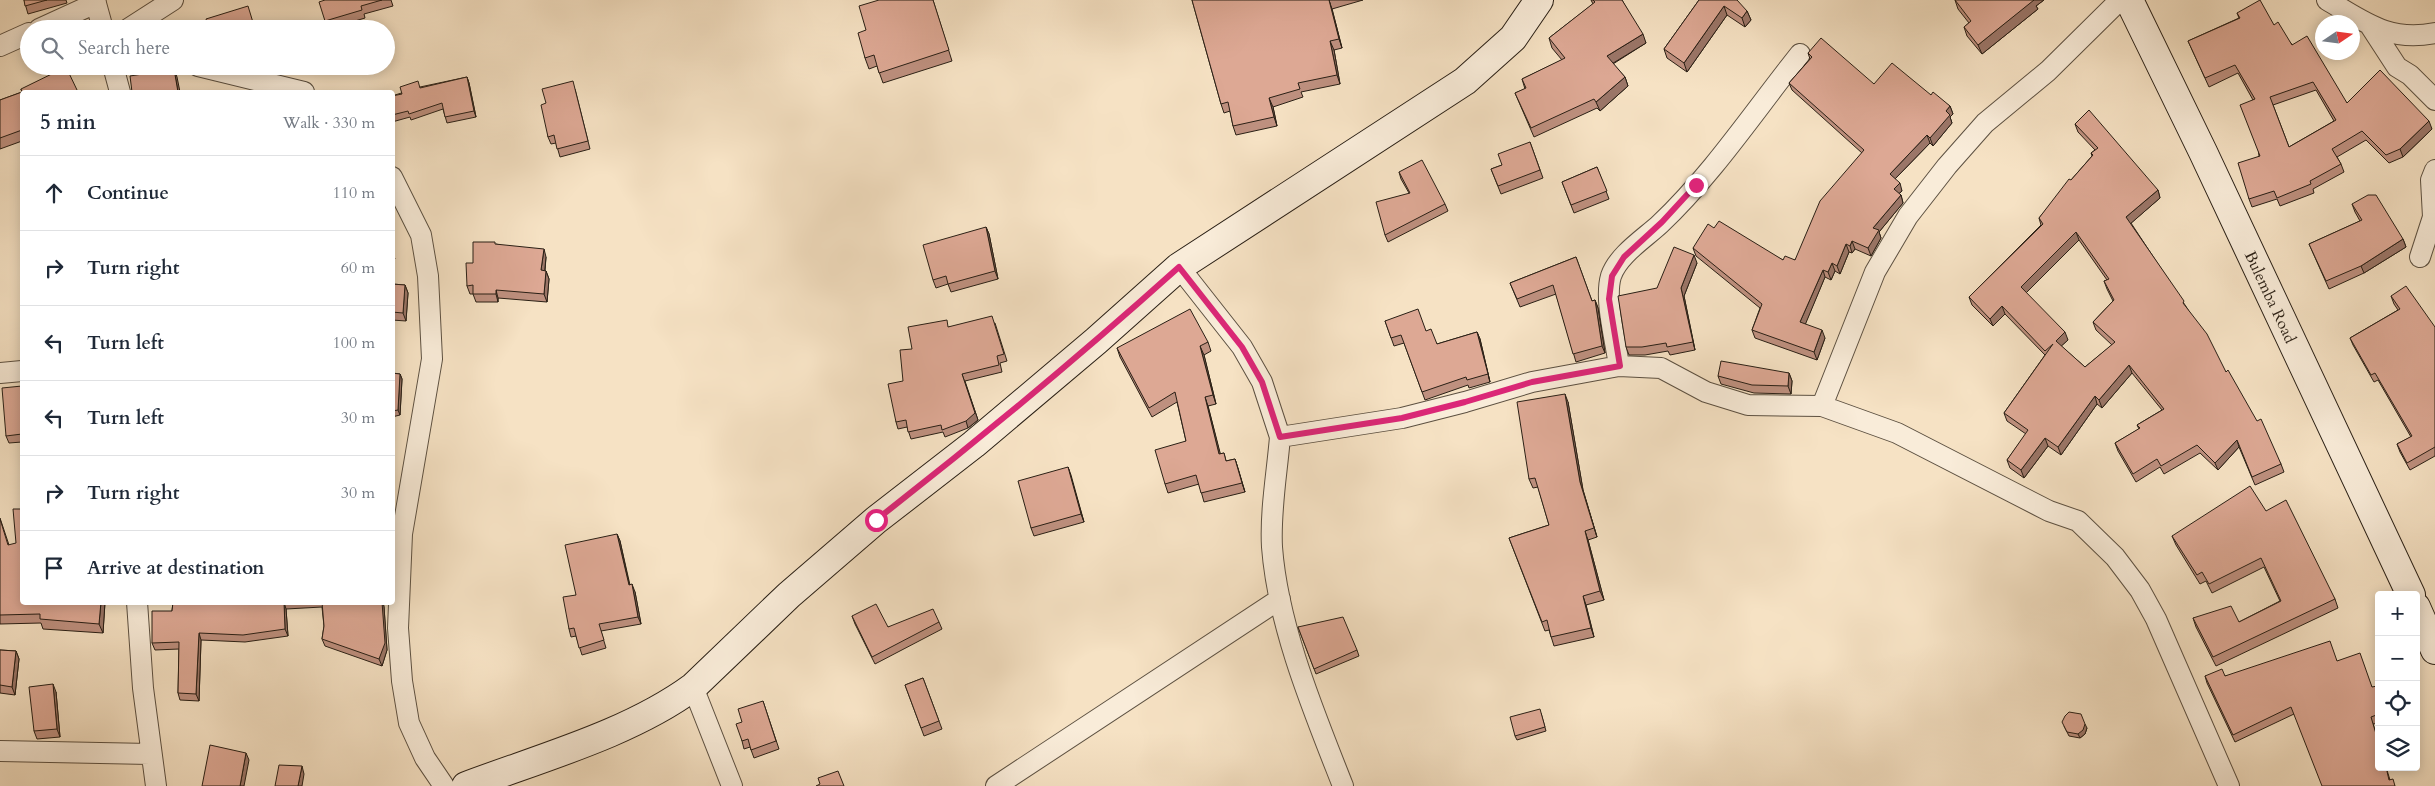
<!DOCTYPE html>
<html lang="en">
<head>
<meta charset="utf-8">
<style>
  :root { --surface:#fff; --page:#f6f6f7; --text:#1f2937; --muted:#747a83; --line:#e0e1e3 }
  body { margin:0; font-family:Cardo,serif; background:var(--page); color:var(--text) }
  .controls { position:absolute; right:15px; bottom:15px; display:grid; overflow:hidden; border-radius:5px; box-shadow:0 2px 12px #0003 }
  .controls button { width:45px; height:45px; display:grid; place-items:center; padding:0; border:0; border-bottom:1px solid var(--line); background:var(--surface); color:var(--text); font:25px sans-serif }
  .compass { position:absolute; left:2315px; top:15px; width:45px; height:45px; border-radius:50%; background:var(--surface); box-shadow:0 2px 12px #0003; rotate:77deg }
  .stop { position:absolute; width:15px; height:15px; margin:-11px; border:4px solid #db2777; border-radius:50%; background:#fff }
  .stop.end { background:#db2777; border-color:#fff; box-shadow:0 1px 5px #0008 }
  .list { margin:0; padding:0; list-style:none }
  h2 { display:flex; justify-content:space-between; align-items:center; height:65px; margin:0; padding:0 20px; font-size:21px }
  h2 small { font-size:16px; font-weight:400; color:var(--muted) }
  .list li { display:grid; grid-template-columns:32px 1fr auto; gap:15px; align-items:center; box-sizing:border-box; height:75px; padding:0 20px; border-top:1px solid var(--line) }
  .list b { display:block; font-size:19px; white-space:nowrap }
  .list em { font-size:16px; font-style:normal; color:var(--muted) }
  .icon { flex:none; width:28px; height:28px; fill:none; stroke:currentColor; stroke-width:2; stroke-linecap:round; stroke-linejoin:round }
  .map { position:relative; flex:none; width:2435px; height:786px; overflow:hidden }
  .search { position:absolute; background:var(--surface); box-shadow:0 2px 12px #0003; left:20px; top:20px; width:375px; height:55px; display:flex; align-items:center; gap:12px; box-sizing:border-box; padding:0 18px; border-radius:28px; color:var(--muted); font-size:19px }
  .panel { position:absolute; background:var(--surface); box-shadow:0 2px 12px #0003; left:20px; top:90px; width:375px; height:515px; border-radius:5px }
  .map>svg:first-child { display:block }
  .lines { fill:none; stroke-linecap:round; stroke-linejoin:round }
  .street-casing { stroke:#5c5041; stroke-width:22 }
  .secondary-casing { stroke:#291f15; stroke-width:30 }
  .street { stroke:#f9ecd9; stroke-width:20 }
  .secondary { stroke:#f9ecd9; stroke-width:28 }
  .wall { fill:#be907f; stroke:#291f15; fill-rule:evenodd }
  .shaded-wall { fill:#9b7668; stroke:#291f15 }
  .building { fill:#dda894; stroke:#291f15; fill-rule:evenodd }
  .route { stroke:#db2777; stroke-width:6 }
  .labels { text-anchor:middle; stroke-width:4; stroke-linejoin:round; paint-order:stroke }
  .street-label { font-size:16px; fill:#291f15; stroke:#f9ecd9 }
</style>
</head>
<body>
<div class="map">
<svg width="2435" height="786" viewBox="0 0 2435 786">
  <rect width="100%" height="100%" fill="#f6e2c4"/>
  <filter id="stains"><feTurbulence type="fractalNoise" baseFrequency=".004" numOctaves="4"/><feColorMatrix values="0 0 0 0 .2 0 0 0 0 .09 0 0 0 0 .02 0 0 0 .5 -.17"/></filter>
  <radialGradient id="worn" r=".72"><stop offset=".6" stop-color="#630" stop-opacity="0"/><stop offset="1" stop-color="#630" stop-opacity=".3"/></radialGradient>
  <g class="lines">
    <defs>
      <path id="street" d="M95,0L103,29
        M2327,0C2365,22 2388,42 2435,33
        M2371,27L2397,67L2410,75L2435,100
        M39,29L96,3
        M128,29L173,0
        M0,46L29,33
        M113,66L120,92
        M198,66L304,92
        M392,177L421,235L428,276L432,359L402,534L398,628L402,681L409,723L425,758L444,786
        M2420,257L2433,217L2431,180L2435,170
        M1179,267L1242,347L1262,382L1280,437L1402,418L1465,402L1532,382L1619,366L1661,368L1706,392L1748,405L1822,406L1897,433L2049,511L2078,521L2115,557L2140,590L2156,619L2229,786
        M1619,366C1616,342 1604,300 1611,276C1618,255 1645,238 1660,224C1712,175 1756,109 1800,54
        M0,373L22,371
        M1822,406L1875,272L1908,216L1947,166L1985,123L2048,71L2120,0
        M1280,437C1277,473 1270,511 1272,547C1278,627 1314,712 1343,786
        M137,602L143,688L156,786
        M693,687L732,786
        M0,751L150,754
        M996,786L1280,599"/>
      <g id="secondary">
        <path id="s1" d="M2129,0L2203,152L2411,595"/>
        <path d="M2416,607L2435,650"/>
        <path d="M466,786C540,758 629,734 693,687L789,595L876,520L974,444L1096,341L1179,267L1465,81L1513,38L1539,0"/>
      </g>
    </defs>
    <use href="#street" class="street-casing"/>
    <use href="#secondary" class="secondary-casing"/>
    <use href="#street" class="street"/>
    <use href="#secondary" class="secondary"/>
  </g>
  <path class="wall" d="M24,0H66L67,3L28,14Z
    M325,0H391L393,6L364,14L365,18L328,29L325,21Z
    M933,0L952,61L883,83L877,66L869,69L865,58L866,30Z
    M1192,0H1363L1332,9L1342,48L1334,50L1340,84L1301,92L1303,97L1273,107L1277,126L1236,135L1233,126L1230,111L1224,113L1221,104Z
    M1591,0H1622L1646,43L1613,64L1625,77L1628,86L1600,111L1597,108L1534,137L1515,93L1525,89L1522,79L1562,60L1552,48L1549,38L1593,4Z
    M1699,0L1747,11L1751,20L1745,27L1727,15L1687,72L1667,58L1664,49Z
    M1955,0H2044L2036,6L2038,9L1982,54L1967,36L1964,27L1969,23L1958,9Z
    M2237,13L2274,25L2347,103L2432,129L2403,157L2389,163L2366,140L2337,157L2341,164L2344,172L2313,189L2314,193L2280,206L2277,199L2252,207L2249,199L2259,156L2253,100L2238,73L2209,87L2188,41L2239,18ZM2316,90L2334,121L2289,147L2273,105Z
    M1808,53L1874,84L1931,95L1950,106L1953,114L1950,117L1952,123L1933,146L1930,143L1895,179L1902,191L1899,194L1901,195L1903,203L1879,232L1881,238L1871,256L1855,249L1852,253L1849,252L1840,274L1835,271L1831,280L1825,277L1805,324L1825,338L1817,360L1755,338L1752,330L1760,308L1696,256L1693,248L1714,228L1783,260H1795L1862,153L1792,90L1789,83L1810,59Z
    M467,77L469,83L476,117L447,123L443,109L411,120L410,117L392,122V96L420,87Z
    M21,89L22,92V141L0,149V100L22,92Z
    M575,89L590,149L560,157L556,143L551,144L548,137L546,103Z
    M2075,124L2158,190L2160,198L2131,223L2187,308L2281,464L2284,472L2255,485L2239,447L2218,470L2200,453L2164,474L2160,467L2136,482L2118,451L2115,443L2139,429L2137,425L2162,410L2132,373L2102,408L2097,404L2061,455L2048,446L2024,478L2010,468L2007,460L2026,434L2007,421L2004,413L2045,355L2005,314L1993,326L1972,305L1969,297L2041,225L2039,218L2071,180L2092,156L2091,153L2095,150L2078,132ZM2079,240L2107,280L2104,281L2107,289L2113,301L2093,322L2096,330L2112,345L2085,367L2061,346L2068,340L2026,293Z
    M1530,142L1543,178L1501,194L1491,169L1502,165Z
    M1597,167L1609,199L1574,213L1562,182Z
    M1399,172L1445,204L1448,211L1388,242L1385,235L1409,193L1401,179Z
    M2352,204L2403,239L2406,247L2364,273L2329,289L2309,244L2360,221L2355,212Z
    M986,227L989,234L998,279L951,292L948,284L936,288L933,280Z
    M496,244L546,257L545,271H546L549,279L547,302L498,298V302H476L473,294H470L467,286L473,263Z
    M392,250L395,259L392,260Z
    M1576,257L1592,301L1595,300L1598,308L1605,353L1576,362L1556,294L1520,307L1510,283Z
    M1697,263L1684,296L1695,350L1670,355L1668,351L1645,355H1629L1626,347L1657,288Z
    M392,284L405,285L408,293L406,321L392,320Z
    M2391,296L2435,327V456L2410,470L2400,452L2397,444L2411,437L2378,380L2374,382L2353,345L2350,338L2398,310L2394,304Z
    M1385,321L1426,331L1437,344L1477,332L1480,339L1490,382L1469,388L1468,385L1425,400L1404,343L1394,346Z
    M995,323L1007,361L1000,363L1002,372L965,381L978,420L968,428L945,437L943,432L911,439L907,427L898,429L896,422L912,349L949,327Z
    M1208,342L1211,351L1204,355L1216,404L1208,406L1220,454L1224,453L1226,461L1235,459L1245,492L1204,502L1199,484L1168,493L1165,484L1186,441L1177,402L1152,417L1120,357L1117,348Z
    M392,373L400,374L402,379L400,415L392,417Z
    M1789,373L1792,381L1791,394L1754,393L1721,384L1718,376Z
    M22,386V442L9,443L6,436Z
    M1568,402L1583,490L1597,537L1588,540L1604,600L1586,605L1594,637L1554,646L1549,630L1545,631L1509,538L1549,525L1538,487L1533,488L1529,479Z
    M1068,467L1084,522L1034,536L1031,528Z
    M2266,511L2335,599L2338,608L2216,666L2196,627L2193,618L2239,622L2280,601L2264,567L2212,593L2206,581L2200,584L2176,545L2172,536Z
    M0,518L9,545L22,602H105L103,633L43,629L41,623L0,624Z
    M617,534L620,541L630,585L635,592L641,624L601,631L606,648L582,655L576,636L571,637L569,629L576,595Z
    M173,602H383L384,607L387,650L382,666L325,646L322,639L324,626L322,607L286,609L288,636L245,642L201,640L199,701L180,700L178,693L179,649L155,650L152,643L172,611Z
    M852,616L888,627L939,622L942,629L875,664L855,624Z
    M1298,627L1357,650L1359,656L1316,674Z
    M0,650L16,651L19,659L15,695L0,693Z
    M2337,661L2372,687L2379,692V723L2373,724L2379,742V767H2386L2390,780L2395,786L2294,714L2235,742L2207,683L2205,676H2225Z
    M923,678L942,729L924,736L905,685Z
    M56,692L60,737L37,739L34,731Z
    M763,701L779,749L754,758L750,747L744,749L742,741V722Z
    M1541,713L1546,731L1517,740L1515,736Z
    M2064,726L2087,728L2085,734L2080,738L2069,736Z"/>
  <path class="shaded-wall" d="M1329,0L1332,9L1342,48L1339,39Z
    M2033,0H2044L2036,6L2038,9L1982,54L1978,45Z
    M1724,6L1727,15L1687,72L1684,63Z
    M1747,11L1751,20L1745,27L1742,18Z
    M1643,34L1646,43L1610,65L1607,56Z
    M1330,41L1334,50L1340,84L1337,75Z
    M174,69L177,77L180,92H178Z
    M467,77L469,83L476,117L474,111Z
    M1625,77L1628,86L1600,111L1596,102Z
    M1269,98L1273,107L1277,126L1274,117Z
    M1950,106L1953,114L1950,117L1952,123L1933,146L1930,138L1946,111Z
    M2429,121L2432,129L2403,157L2400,149Z
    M1927,135L1930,143L1893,181L1890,174Z
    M1900,183L1902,191L1896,196L1894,189Z
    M2158,190L2160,198L2129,225L2126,217Z
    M1901,195L1903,203L1879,232L1881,238L1871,256L1868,248L1873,228Z
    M986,227L989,234L998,279L995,271Z
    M2076,232L2079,240L2024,295L2021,287Z
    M2403,239L2406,247L2364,273L2361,266Z
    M1852,241L1855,249L1852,253L1850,246Z
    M1846,244L1849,252L1840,274L1837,266Z
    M544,249L546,257L544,278L541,270Z
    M1694,255L1697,263L1684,296L1695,350L1693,342L1681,288Z
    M1832,263L1835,271L1831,280L1828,272Z
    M1823,270L1825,277L1803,330L1800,322Z
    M546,271L549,279L547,302L544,294Z
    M405,285L408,293L406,321L403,313Z
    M496,290L498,298V302L496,294Z
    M1595,300L1598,308L1605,353L1602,346Z
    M2002,306L2005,314L1993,326L1990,319Z
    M1822,330L1825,338L1817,360L1814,352Z
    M1477,332L1480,339L1490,382L1488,374Z
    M2065,332L2068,340L2058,349L2056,341Z
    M1200,346L1204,355L1216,404L1213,395Z
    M2129,365L2132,373L2102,408L2099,400Z
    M1789,373L1792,381L1791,394L1788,386Z
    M400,374L402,379L400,415L398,410Z
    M962,374L978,420L968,428L966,421Z
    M1565,394L1568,402L1583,490L1597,537L1580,482Z
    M2095,396L2097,404L2061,455L2058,447Z
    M1205,397L1208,406L1223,464L1219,454Z
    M2045,438L2048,446L2024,478L2021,470Z
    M2237,440L2239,447L2218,470L2215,463Z
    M1235,459L1238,468L1245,492L1242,483Z
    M1068,467L1071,475L1084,522L1081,514Z
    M1585,531L1588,540L1604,600L1600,591Z
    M617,534L620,541L631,593L629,585Z
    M632,584L635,592L641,624L638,617Z
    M1583,596L1586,605L1594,637L1591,628Z
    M101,602H105L103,633L99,624Z
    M284,602L286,609L288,636L285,629Z
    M382,602H383L384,607L387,650L382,666L379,659Z
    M199,633L201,640L199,701L196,694Z
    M16,651L19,659L15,695L12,687Z
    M53,684L56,692L60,737L57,729Z
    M2085,724L2087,728L2085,734L2080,738L2078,734Z
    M246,753L249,760L244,786H240Z
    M302,766L304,774L302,786H298Z"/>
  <path class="building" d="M24,0H47L25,6Z
    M325,0H382L361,6L362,10L325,21L319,2Z
    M879,0H933L949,50L879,73L874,55L865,58L858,33L866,30L859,6Z
    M1192,0H1330H1329L1339,39L1330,41L1337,75L1298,83L1300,89L1269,98L1274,117L1233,126L1228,102L1221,104Z
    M1593,0H1622L1643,34L1607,56L1625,77L1596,102L1594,99L1531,128L1515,93L1526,88L1522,79L1565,58L1549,38L1595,2Z
    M1699,0H1737L1747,11L1742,18L1724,6L1684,63L1664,49Z
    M1955,0H2034L1978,45L1964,27L1971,21Z
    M2260,0L2274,25L2278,22L2292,45L2307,36L2347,103L2380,70L2429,121L2400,149L2386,155L2362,131L2332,149L2341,164L2310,181L2311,184L2277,198L2274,191L2249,199L2238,163L2260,156L2240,105L2255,99L2235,65L2205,78L2188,41L2240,18L2237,13ZM2313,82L2336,120L2289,147L2270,97Z
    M248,6L255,29H209L206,19Z
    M1821,38L1874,84L1892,63L1931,95L1933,92L1950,106L1946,111L1950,115L1930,138L1927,135L1890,174L1900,183L1894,189L1901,195L1873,228L1879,230L1868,248L1852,241L1850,246L1846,244L1837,266L1832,263L1828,272L1823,270L1800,322L1822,330L1814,352L1752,330L1762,304L1693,248L1708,224L1714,228L1719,221L1783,260L1785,256L1795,260L1820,201L1864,150L1789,83L1812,57L1808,53Z
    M66,67L78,92H22V130L0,138V100L22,92L21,89Z
    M174,69L178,92H132L130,76Z
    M467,77L474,111L445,117L442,103L409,114L408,111L392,115V96L402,94L400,87L418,81L420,88Z
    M573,81L588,141L557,149L554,135L548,137L541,105L546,103L542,89Z
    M2089,110L2158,190L2126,217L2184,301L2183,303L2207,334L2226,372L2228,370L2257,421L2261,419L2281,464L2252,477L2237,440L2215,463L2197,445L2161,466L2157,459L2133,474L2115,443L2140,428L2137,425L2164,409L2129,365L2099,400L2095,396L2058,447L2045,438L2021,470L2007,460L2028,430L2004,413L2053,344L2045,351L2002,306L1990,319L1969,297L2043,224L2039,218L2069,179L2071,180L2093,155L2091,153L2098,148L2075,124ZM2076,232L2109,279L2104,281L2114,300L2093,322L2115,342L2085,367L2056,341L2065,332L2021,287Z
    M1530,142L1540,170L1498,186L1491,169L1502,165L1498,154Z
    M1422,160L1445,204L1385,235L1376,202L1410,193L1399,172Z
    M1597,167L1607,191L1571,205L1562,182Z
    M2368,195H2376L2403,239L2361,266L2326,281L2309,244L2362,220L2352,204Z
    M986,227L995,271L948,284L946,276L933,280L923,245Z
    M473,242H495V244L544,249L541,270L546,271L544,294L496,290V294H473V285L467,286L466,263H473Z
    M1674,247L1694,255L1681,288L1693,342L1667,347L1666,343L1642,347H1626L1618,296L1657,288Z
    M1576,257L1592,301L1595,300L1602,346L1573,354L1553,285L1517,299L1510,283Z
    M392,284L405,285L403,313L392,312Z
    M2406,286L2435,327V447L2407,463L2397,444L2412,436L2375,373L2371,375L2350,338L2400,309L2391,296Z
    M1190,309L1208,342L1200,346L1213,395L1205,397L1219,454L1224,453L1226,461L1235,459L1242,483L1201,493L1196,475L1165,484L1155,450L1186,441L1175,392L1149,408L1117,348Z
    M1418,309L1426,331L1431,329L1437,344L1477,332L1488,374L1467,380L1466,377L1422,392L1401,335L1391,338L1385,321Z
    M992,316L1004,354L997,356L999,365L962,374L975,413L966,421L942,430L941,425L908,432L906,420L896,422L888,384L903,381L900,350L912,349L908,327L947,320L948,327Z
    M1721,361L1789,373L1788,386L1752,385L1718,376Z
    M392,373L400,374L398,410L392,411Z
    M22,386V434L6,436L2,388Z
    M1565,394L1580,482L1594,528L1585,531L1600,591L1583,596L1591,628L1551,637L1547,620L1542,622L1509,538L1549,525L1535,478L1529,479L1517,402Z
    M1068,467L1081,514L1031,528L1018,481Z
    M2250,486L2266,511L2286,500L2335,599L2213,657L2193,618L2231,606L2239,622L2281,601L2261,558L2209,584L2202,572L2197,575L2172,536Z
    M13,509H22V602H101L99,624L40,619V614L0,615V519L8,545L16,543Z
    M617,534L629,585L632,584L638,617L599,624L604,640L579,648L574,628L569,629L563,597L576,595L565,545Z
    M173,602H284L285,629L243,635L199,633L196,694L178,693L179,642L152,643V611H172Z
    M322,602H382L385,643L379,659L322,639L324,626Z
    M876,604L888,627L933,609L939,622L872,657L852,616Z
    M1343,617L1357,650L1314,669L1298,627Z
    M2330,641L2337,661L2360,653L2372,687L2377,686L2379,693V714L2371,717L2379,744V767H2386L2389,780L2393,779L2395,786H2322L2291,707L2233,735L2205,676L2222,669L2225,676Z
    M0,650L16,651L12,687L0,685Z
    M923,678L939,721L921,728L905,685Z
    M53,684L57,729L34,731L29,687Z
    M763,701L776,741L751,750L748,739L742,741L736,724L742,722L738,709Z
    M1540,709L1545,727L1515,736L1510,717Z
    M2069,712L2081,714L2085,724L2083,730L2078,734L2067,732L2062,722L2065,716Z
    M210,745L246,753L240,786H202Z
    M279,765L302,766L298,786H275Z
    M838,771L844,786H816L820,784L818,778Z"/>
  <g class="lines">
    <path class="route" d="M876,520C980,439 1081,355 1179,267L1242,347L1262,382L1280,437L1402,418L1465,402L1532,382L1620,366L1609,299L1612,276L1624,257L1662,222L1696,185"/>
  </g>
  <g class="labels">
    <g class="street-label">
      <text dy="6" stroke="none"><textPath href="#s1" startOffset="329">Bulemba Road</textPath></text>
    </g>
  </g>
  <rect width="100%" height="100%" filter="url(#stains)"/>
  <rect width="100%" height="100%" fill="url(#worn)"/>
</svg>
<div class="controls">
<button>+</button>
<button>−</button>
<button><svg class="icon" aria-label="locate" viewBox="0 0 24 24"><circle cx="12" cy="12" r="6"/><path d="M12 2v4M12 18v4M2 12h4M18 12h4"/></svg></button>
<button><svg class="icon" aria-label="layers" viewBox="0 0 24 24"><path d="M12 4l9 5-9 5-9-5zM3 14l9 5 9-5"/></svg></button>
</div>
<svg class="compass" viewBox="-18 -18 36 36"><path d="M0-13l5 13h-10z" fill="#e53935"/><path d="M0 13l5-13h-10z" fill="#747a83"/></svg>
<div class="stop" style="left:876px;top:520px"></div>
<div class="stop end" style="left:1696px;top:185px"></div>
<div class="search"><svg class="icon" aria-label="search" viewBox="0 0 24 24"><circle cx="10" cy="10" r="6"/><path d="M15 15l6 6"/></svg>Search here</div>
<section class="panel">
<h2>5 min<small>Walk · 330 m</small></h2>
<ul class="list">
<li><svg class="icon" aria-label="ahead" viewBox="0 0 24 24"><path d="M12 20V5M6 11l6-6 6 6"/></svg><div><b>Continue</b></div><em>110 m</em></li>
<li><svg class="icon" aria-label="right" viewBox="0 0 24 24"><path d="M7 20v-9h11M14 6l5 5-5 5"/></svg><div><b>Turn right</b></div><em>60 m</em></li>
<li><svg class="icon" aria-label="left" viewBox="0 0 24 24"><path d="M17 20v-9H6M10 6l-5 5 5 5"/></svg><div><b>Turn left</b></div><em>100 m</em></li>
<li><svg class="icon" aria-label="left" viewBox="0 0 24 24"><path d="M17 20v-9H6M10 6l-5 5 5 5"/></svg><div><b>Turn left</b></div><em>30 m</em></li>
<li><svg class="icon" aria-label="right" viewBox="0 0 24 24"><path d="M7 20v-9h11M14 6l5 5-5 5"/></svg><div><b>Turn right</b></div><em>30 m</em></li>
<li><svg class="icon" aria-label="arrive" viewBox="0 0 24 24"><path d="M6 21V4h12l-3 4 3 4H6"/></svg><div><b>Arrive at destination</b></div></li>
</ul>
</section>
</div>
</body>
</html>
